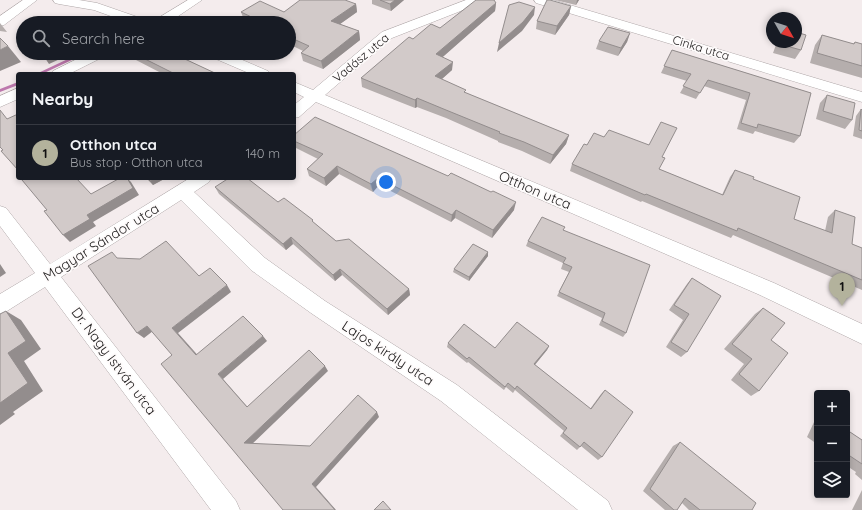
<!DOCTYPE html>
<html lang="en">
<head>
<meta charset="utf-8">
<style>
  :root { --surface:#171b24; --page:#242831; --text:#f1f3f6; --muted:#9ea1a6; --line:#363941; --accent:#b3b29c }
  body { margin:0; font-family:Quicksand,sans-serif; background:var(--page); color:var(--text) }
  .controls { position:absolute; right:12px; bottom:12px; display:grid; overflow:hidden; border-radius:4px; box-shadow:0 2px 6px #0003 }
  .controls button { width:36px; height:36px; display:grid; place-items:center; padding:0; border:0; border-bottom:1px solid var(--line); background:var(--surface); color:var(--text); font:20px sans-serif }
  .compass { position:absolute; left:766px; top:12px; width:36px; height:36px; border-radius:50%; background:var(--surface); box-shadow:0 2px 6px #0003; rotate:129deg }
  .you { position:absolute; left:386px; top:182px; width:14px; height:14px; margin:-10px; border:3px solid #fff; border-radius:50%; background:#1a73e8; box-shadow:0 0 0 6px #1a73e833 }
  .badge { display:grid; place-items:center; width:26px; height:26px; border-radius:50%; background:var(--accent); color:#111; font-size:13px; font-weight:700 }
  .pin { position:absolute; translate:-50% -33px; filter:drop-shadow(0 1px 2px #0008) }
  .pin::after { content:''; position:absolute; top:21px; width:14px; height:12px; background:inherit; clip-path:polygon(0 0,100% 0,50% 100%) }
  .list { margin:0; padding:0; list-style:none }
  h2 { display:flex; justify-content:space-between; align-items:center; height:52px; margin:0; padding:0 16px; font-size:17px }
  h2 small { font-size:13px; font-weight:400; color:var(--muted) }
  .list li { display:grid; grid-template-columns:26px 1fr auto; gap:12px; align-items:center; box-sizing:border-box; height:56px; padding:0 16px; border-top:1px solid var(--line) }
  .list b { display:block; font-size:15px; white-space:nowrap }
  .list p { margin:0; font-size:13px; white-space:nowrap; color:var(--muted) }
  .list em { font-size:13px; font-style:normal; color:var(--muted) }
  .icon { flex:none; width:22px; height:22px; fill:none; stroke:currentColor; stroke-width:2; stroke-linecap:round; stroke-linejoin:round }
  .map { position:relative; flex:none; width:862px; height:510px; overflow:hidden }
  .search { position:absolute; background:var(--surface); box-shadow:0 2px 6px #0003; left:16px; top:16px; width:280px; height:44px; display:flex; align-items:center; gap:10px; box-sizing:border-box; padding:0 14px; border-radius:22px; color:var(--muted); font-size:15px }
  .panel { position:absolute; background:var(--surface); box-shadow:0 2px 6px #0003; left:16px; top:72px; width:280px; height:108px; border-radius:4px }
  .map>svg:first-child { display:block }
  .lines { fill:none; stroke-linecap:round; stroke-linejoin:round }
  .stream { fill:#bd78ad; fill-rule:evenodd }
  .minor-casing { stroke:#afa7a8; stroke-width:1 }
  .minor { fill:#fff; fill-rule:evenodd }
  .wall { fill:#b5aead }
  .shaded-wall { fill:#938d8d }
  .building { fill:#d2cac9; stroke:#938d8d }
  .labels { text-anchor:middle; stroke-width:3.5; stroke-linejoin:round; paint-order:stroke }
  .far-street-label { font-size:12px; fill:#242222; stroke:#fefbfb }
  .street-label { font-size:14px; fill:#242222; stroke:#fefbfb }
</style>
</head>
<body>
<div class="map">
<svg width="862" height="510" viewBox="0 0 862 510">
  <rect width="100%" height="100%" fill="#f4eced"/>
  <g class="lines">
    <path class="stream" d="M70,58L74,59L42,74H36Z
      M18,82V85L0,92V89Z"/>
    <defs>
      <path id="minor" d="M23,0H37L4,25L0,26V16Z
        M53,0H79L97,3L146,20L148,23H130L94,10L59,4L55,3Z
        M188,0H202L168,23H153L155,20Z
        M466,0H483L481,3L392,38L325,95L774,283L862,324V344L760,295L316,102L299,117L294,118V105L304,97L294,92V82L313,90L382,32Z
        M534,0H553L862,92V102L536,3Z
        M89,53H107L105,56L69,74H51L53,71Z
        M207,53H226L268,71L270,74H251L209,56Z
        M18,88V99L0,107V96Z
        M190,178H211L209,182L194,192L265,258L325,301L457,385L608,501L612,510H578L441,401L311,313L251,270L181,200L61,277L236,501L240,510H211L45,287L7,311L0,314V294L35,273L0,226V206L6,208L50,264Z"/>
    </defs>
    <use href="#minor" class="minor-casing"/>
    <use href="#minor" class="minor"/>
  </g>
  <path class="wall" d="M372,0H404L391,11L372,4Z
    M555,0H579L576,5Z
    M496,3L495,11L442,57L452,70L442,79L466,93L569,135L566,144L550,164L522,151L498,142V141L446,118L417,107L415,108L362,87L361,78L413,39L440,28Z
    M356,4L357,12L340,24L359,31L360,40L323,69L303,61L301,53L303,51L289,44V23H249L244,20L241,12H284Z
    M571,6L569,15L555,35L536,29L537,21Z
    M0,23L7,32L0,31Z
    M630,33L627,42L618,56L596,49L599,41Z
    M822,35L853,44L855,42L862,44V78L810,63L815,45Z
    M777,42H796L801,50L795,59L773,53Z
    M672,50L811,93L800,136L794,143L755,131L753,134L737,129L746,100L704,86L696,99L680,93L687,81L661,73Z
    M132,53H172L217,74H163L136,60Z
    M827,95L852,120L845,129L816,119L820,103Z
    M861,109L862,110V139L853,136L856,116Z
    M294,135L514,210L492,238L455,218L451,222L379,185L373,192L339,174L326,186L309,176L307,169L318,159L294,147Z
    M604,137L662,157L659,169L722,195L730,177L735,170L753,179L794,219L825,231L828,217L835,210L852,244L862,248V290L733,235L731,238L642,201L641,202L570,171L572,164L587,145Z
    M146,178H166L153,185Z
    M215,187L278,202L314,223L336,241L409,289L410,295L388,315L342,275L335,281L293,244L286,250L219,194Z
    M564,230L626,333L623,337L599,325L602,318L557,296L569,272L561,269L563,263L526,246L528,241Z
    M488,252V256L469,281L453,272L454,269Z
    M692,278L687,352L681,357L666,347L683,320L669,310L687,284Z
    M763,308L771,340L759,391L751,396L731,380L744,364L724,349L755,314Z
    M448,343L495,348L549,346L547,350L535,365L590,409L601,394L605,390L602,457L598,460L581,446L577,450L560,436L564,431L515,390L513,393L506,387L504,390L468,362L467,363L447,347Z
    M817,419V444L807,437L815,420Z
    M847,430L862,440V480L855,474L856,472L847,466Z
    M680,442L752,510H689L682,503L677,510H665L643,491L673,446Z
    M862,490V510H852Z"/>
  <path class="shaded-wall" d="M395,0H404L391,11L390,4Z
    M577,0H579L576,5Z
    M496,3L495,11L436,63V54Z
    M356,4L357,12L333,29L331,21Z
    M571,6L569,15L555,35L557,26Z
    M535,7L534,15L522,31L497,52L499,43Z
    M359,31L360,40L323,69L321,61Z
    M630,33L627,42L618,56L621,48Z
    M8,46L21,62L0,71V50Z
    M48,53H73L49,64L43,55Z
    M453,62L452,70L435,85V76Z
    M417,98V107L415,108V100Z
    M569,135L566,144L550,164L553,155Z
    M337,166L339,174L326,186L324,178Z
    M127,178L131,182L139,195L93,222L96,226L70,242L63,235L87,215Z
    M156,178H166L153,185L150,181Z
    M378,178L379,185L373,192L371,184Z
    M516,202L514,210L492,238L493,230Z
    M456,210L455,218L451,222L452,215Z
    M291,237L293,244L286,250L283,244Z
    M488,252V256L469,281V277Z
    M0,264L6,273L0,277Z
    M340,269L342,275L335,281L333,275Z
    M227,285L231,292L178,333L202,360L196,355L172,328Z
    M409,289L410,295L388,315L387,309Z
    M6,311L21,320L41,349L24,361L43,391L13,412L15,414L0,425V403L8,353Z
    M147,326L153,331L144,338L137,333Z
    M263,336L267,341L223,379L251,411L247,407L218,374Z
    M549,346L547,350L532,368L534,364Z
    M325,366L328,371L249,447L244,443Z
    M377,412L379,417L316,487L336,510H335L312,484Z"/>
  <path class="building" d="M300,0H345L356,4L331,21L359,31L321,61L301,53L309,46L289,37V23H264L241,12L260,1L284,12Z
    M380,0H395L390,4Z
    M476,0H494L496,3L436,54L453,62L435,76L466,90L464,92L569,135L553,155L524,142L499,133L500,132L446,110L417,98L415,100L361,78L409,37L413,39L431,24L440,28Z
    M547,0H550L571,6L557,26L537,21Z
    M519,2L535,7L523,22L499,43L509,5Z
    M76,22L87,23H75Z
    M608,27L630,33L621,48L599,41Z
    M796,32L806,35L801,50L779,44L780,42H796Z
    M822,35L854,44L855,42L862,44V66L817,53Z
    M0,38L8,46L0,50Z
    M672,50L811,93L800,136L758,124L757,128L741,123L750,93L708,80L700,93L683,86L691,74L664,66Z
    M41,53H48L43,55Z
    M133,53H172L217,74H175Z
    M827,95L855,103L852,120L823,111Z
    M861,109L862,110V131L859,130Z
    M0,110L7,119L18,114V170L1,151L3,150L0,147Z
    M315,117L448,176L451,173L491,192L493,191L516,202L493,230L456,210L452,215L378,178L371,184L337,166L324,178L307,169L323,154L294,141V135Z
    M661,122L677,128L662,157L665,158L659,169L723,195L735,170L754,177L753,179L800,197L794,219L832,233L835,210L855,217L852,244L862,248V280L738,228L737,231L646,194L645,195L572,164L584,144L587,145L594,133L604,137L609,130L649,145Z
    M25,178H76L91,194L120,178H127L133,188L87,215L90,219L63,235L44,211L47,210L22,180Z
    M147,178H156L150,181Z
    M229,178H247L278,202L284,198L313,220L312,221L336,241L349,239L409,289L387,309L340,269L333,275L291,237L283,244L215,187Z
    M542,217L565,227L563,230L650,265L626,333L602,321L605,313L559,292L572,267L563,263L566,258L528,241Z
    M166,241L199,276L210,268L227,285L172,328L196,355L243,316L263,336L218,374L247,407L309,350L325,366L244,443L310,446L358,395L377,412L312,484L335,510H283L161,364L172,355L147,326L137,333L88,266L112,252L117,258L140,259Z
    M473,244L488,252L469,277L454,269Z
    M692,278L721,296L687,352L671,342L689,314L674,305Z
    M763,308L785,323L771,340L788,353L759,391L739,374L752,359L732,344Z
    M6,311L26,341L8,353L28,383L0,403V314Z
    M517,322L549,346L534,364L591,409L605,390L633,412L602,457L584,442L580,447L563,433L567,428L517,386L515,389L508,383L505,387L469,357L467,359L448,343L464,324L495,348Z
    M847,430L862,440V464L847,454Z
    M680,442L756,503L752,510H700L685,498L677,510H674L650,489Z
    M383,501L391,510H374Z"/>
  <g class="labels">
    <g class="far-street-label">
      <text transform="translate(701 48) rotate(17)" y="4">Cinka utca</text>
      <text transform="translate(361 58) rotate(-40)" y="4">Vadász utca</text>
    </g>
    <g class="street-label">
      <text transform="translate(535 190) rotate(23)" y="5">Otthon utca</text>
      <text transform="translate(101 242) rotate(-32)" y="5">Magyar Sándor utca</text>
      <text transform="translate(388 353) rotate(33)" y="5">Lajos király utca</text>
      <text transform="translate(114 361) rotate(53)" y="5">Dr. Nagy István utca</text>
    </g>
  </g>
</svg>
<div class="controls">
<button>+</button>
<button>−</button>
<button><svg class="icon" aria-label="layers" viewBox="0 0 24 24"><path d="M12 4l9 5-9 5-9-5zM3 14l9 5 9-5"/></svg></button>
</div>
<svg class="compass" viewBox="-18 -18 36 36"><path d="M0-13l5 13h-10z" fill="#e53935"/><path d="M0 13l5-13h-10z" fill="#9ea1a6"/></svg>
<div class="you"></div>
<div class="pin badge" style="left:842px;top:306px">1</div>
<div class="search"><svg class="icon" aria-label="search" viewBox="0 0 24 24"><circle cx="10" cy="10" r="6"/><path d="M15 15l6 6"/></svg>Search here</div>
<section class="panel">
<h2>Nearby<small></small></h2>
<ul class="list">
<li><span class="badge">1</span><div><b>Otthon utca</b><p>Bus stop · Otthon utca</p></div><em>140 m</em></li>
</ul>
</section>
</div>
</body>
</html>
